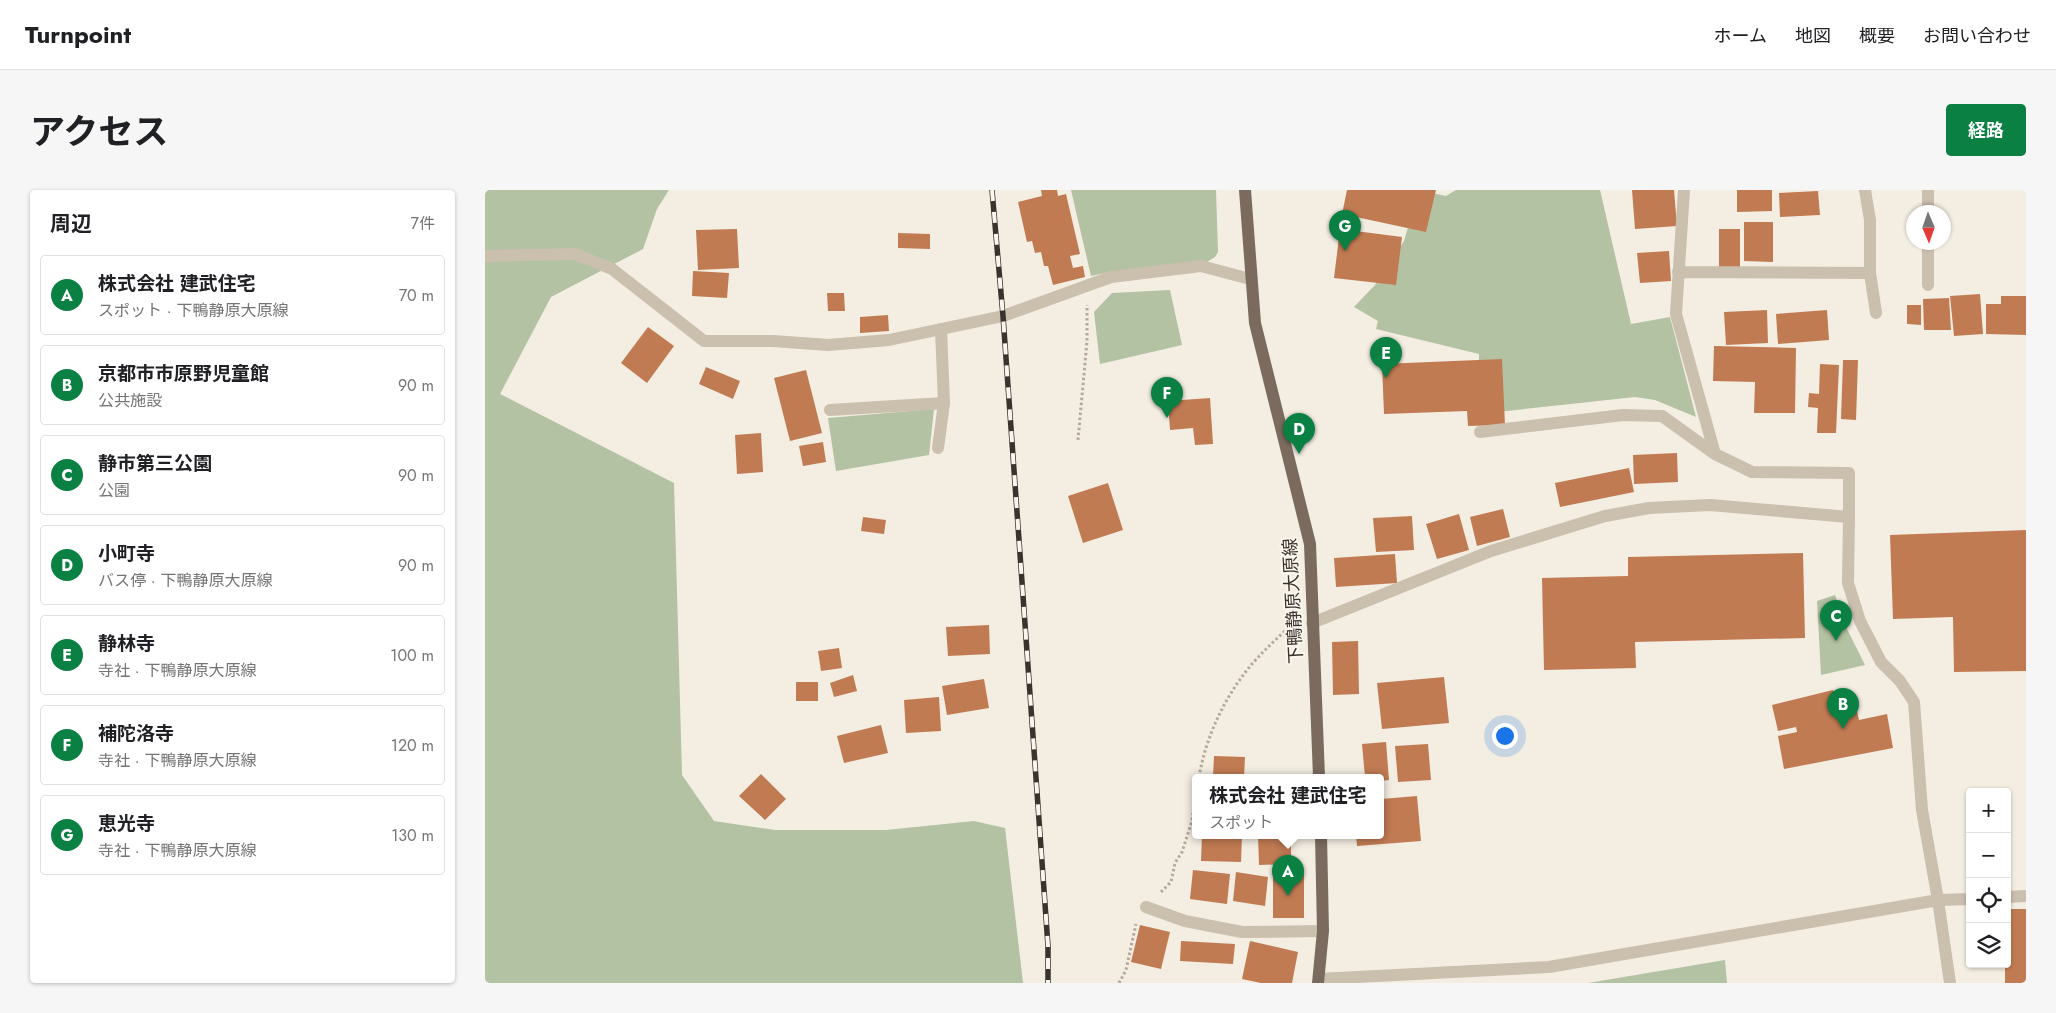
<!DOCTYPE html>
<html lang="ja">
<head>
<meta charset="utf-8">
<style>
  :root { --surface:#fff; --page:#f6f6f6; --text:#202124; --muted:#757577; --line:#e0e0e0; --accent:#0b8043 }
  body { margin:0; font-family:Jost,"Noto Sans JP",sans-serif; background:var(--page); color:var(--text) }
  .controls { position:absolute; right:15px; bottom:15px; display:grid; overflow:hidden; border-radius:5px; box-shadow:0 1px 4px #0004 }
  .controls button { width:45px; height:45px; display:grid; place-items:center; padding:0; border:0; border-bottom:1px solid var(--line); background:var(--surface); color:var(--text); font:25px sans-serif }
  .compass { position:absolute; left:1421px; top:15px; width:45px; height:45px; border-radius:50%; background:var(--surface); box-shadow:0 1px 4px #0004; rotate:178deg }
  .you { position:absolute; left:1019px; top:545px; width:18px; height:18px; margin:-12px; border:4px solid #fff; border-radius:50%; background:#1a73e8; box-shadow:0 0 0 8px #1a73e833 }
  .badge { display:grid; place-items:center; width:32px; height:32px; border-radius:50%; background:var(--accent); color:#fff; font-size:16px; font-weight:700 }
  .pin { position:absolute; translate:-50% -41px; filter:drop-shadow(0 1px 2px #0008) }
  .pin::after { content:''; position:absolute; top:26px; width:18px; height:15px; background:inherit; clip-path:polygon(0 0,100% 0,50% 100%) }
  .popup { position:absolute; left:707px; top:584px; width:192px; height:65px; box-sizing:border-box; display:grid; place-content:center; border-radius:5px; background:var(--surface); filter:drop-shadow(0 1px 4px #0005); font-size:16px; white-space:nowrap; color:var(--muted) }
  .popup b { font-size:19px; color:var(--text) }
  .popup::after { content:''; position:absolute; left:50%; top:100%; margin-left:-10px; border:10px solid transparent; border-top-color:var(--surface) }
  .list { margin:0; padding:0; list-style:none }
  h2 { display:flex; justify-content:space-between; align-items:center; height:65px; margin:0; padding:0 20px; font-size:21px }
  h2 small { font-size:16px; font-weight:400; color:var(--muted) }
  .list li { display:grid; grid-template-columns:32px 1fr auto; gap:15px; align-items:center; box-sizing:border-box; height:80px; margin:0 10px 10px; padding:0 10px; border:1px solid var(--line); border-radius:5px }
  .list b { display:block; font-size:19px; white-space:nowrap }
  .list p { margin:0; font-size:16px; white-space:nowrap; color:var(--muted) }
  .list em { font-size:16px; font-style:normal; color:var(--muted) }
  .icon { flex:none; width:28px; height:28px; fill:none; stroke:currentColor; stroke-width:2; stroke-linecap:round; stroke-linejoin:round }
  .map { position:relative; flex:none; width:1541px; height:793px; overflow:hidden; border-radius:5px }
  header { display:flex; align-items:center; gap:30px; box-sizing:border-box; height:70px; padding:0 25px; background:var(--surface); border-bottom:1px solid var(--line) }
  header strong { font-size:24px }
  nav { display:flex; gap:28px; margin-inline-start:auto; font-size:18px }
  .intro { display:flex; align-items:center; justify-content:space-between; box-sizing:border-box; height:120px; padding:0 30px }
  h1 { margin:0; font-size:35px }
  .button { padding:12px 22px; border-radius:5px; background:var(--accent); color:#fff; font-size:18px; font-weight:700 }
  main { display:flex; gap:30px; padding:0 30px }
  aside { flex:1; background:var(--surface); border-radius:5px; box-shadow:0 1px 4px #0004 }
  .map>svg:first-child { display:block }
  .green { fill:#b3c2a2 }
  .building { fill:#c17b52 }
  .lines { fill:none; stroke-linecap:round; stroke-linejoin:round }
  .path { stroke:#b7a998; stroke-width:3; stroke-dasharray:2.5 2.5; stroke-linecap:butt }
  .lane { stroke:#cbbfae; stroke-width:12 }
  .street { stroke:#cbbfae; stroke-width:12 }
  .primary { stroke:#7b6b5e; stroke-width:12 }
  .rail-casing { stroke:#3a322c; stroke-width:5.5 }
  .rail { stroke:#faf6ee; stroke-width:4; stroke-dasharray:11; stroke-linecap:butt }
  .labels { text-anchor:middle; stroke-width:4; stroke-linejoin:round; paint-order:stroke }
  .street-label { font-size:18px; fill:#3a322c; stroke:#faf6ee }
</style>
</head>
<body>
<header>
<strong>Turnpoint</strong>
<nav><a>ホーム</a><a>地図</a><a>概要</a><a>お問い合わせ</a></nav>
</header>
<div class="intro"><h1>アクセス</h1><a class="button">経路</a></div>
<main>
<aside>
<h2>周辺<small>7件</small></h2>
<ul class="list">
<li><span class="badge">A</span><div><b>株式会社 建武住宅</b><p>スポット · 下鴨静原大原線</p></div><em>70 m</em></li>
<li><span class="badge">B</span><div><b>京都市市原野児童館</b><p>公共施設</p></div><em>90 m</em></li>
<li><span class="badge">C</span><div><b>静市第三公園</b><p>公園</p></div><em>90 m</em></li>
<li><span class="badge">D</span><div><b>小町寺</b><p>バス停 · 下鴨静原大原線</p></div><em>90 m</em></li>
<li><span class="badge">E</span><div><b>静林寺</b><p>寺社 · 下鴨静原大原線</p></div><em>100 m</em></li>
<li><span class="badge">F</span><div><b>補陀洛寺</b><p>寺社 · 下鴨静原大原線</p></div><em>120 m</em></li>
<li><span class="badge">G</span><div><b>恵光寺</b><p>寺社 · 下鴨静原大原線</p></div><em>130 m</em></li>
</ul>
</aside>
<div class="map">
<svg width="1541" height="793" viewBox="0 0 1541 793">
  <rect width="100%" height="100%" fill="#f3ede2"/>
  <path class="green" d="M0,0H184L172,19L158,59L66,107L15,204L189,293L197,585L229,631L290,640H401L489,631L520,638L538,793H0Z
    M586,0H731L733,62L730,67L722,72L625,82L606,86Z
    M934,0L961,6L971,0H1115L1146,134L1185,127L1211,227L1170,210L1150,207L994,224V164L891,139L893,131L869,117L890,95L919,51Z
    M685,100L697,155L615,174L609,122L627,103Z
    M449,219L444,265L351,281L343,228Z
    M1350,405L1362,439L1380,475L1336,485L1332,411Z
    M1240,770L1242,793H1103Z"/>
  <path class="building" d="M556,0H572L573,6L581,4L595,64L585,66L588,78L598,76L600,87L568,95L563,76H559L556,62L550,63L547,51L542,52L533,12L557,6Z
    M862,0H951L941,42L857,24Z
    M1147,0H1189L1192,36L1150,39Z
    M1252,0H1287V21L1252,22Z
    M1333,1L1335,25L1295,27L1294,3Z
    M1259,32H1288V72L1259,71Z
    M252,39L254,78L213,80L211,40Z
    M855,39L917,47L911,95L849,88Z
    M1234,39H1255V77H1234Z
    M413,43L445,44V59L413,58Z
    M1184,61L1186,91L1155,93L1152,63Z
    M208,81L244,83L242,108L207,106Z
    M342,103H359L360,121H343Z
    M1495,104L1498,144L1469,146L1465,106Z
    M1516,106H1541V145L1501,144V114H1516Z
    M1464,108L1466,140H1439L1438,109Z
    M1422,115H1436V135L1422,134Z
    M1282,120L1283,153L1241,155L1239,122Z
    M1342,120L1344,150L1293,154L1291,124Z
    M403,125L404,141L375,143V127Z
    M163,137L189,156L162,193L136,173Z
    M1229,156L1311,158L1310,223H1269L1270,192L1228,191Z
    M1017,169L1020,235L983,236L982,221L899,224L897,174Z
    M1358,170H1373L1371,230L1356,229Z
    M1335,174L1354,175L1351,243H1332L1333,218L1323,217L1324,203L1334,204Z
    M221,177L255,191L248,209L214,194Z
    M321,180L337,243L305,251L289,188Z
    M725,208L728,254L710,255L708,238L685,240L683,211Z
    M276,243L278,282L252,284L250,245Z
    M338,252L341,272L318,276L314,256Z
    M1192,263L1193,292L1149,294L1148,265Z
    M1144,278L1149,302L1075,317L1070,293Z
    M623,293L638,340L598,353L583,306Z
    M1018,319L1025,347L992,356L985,327Z
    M974,324L984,360L952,369L941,334Z
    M927,326L929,360L891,362L888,328Z
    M378,327L401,330L399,344L376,341Z
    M1541,340V481L1469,482L1468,427L1408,429L1405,345Z
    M1318,363L1320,448L1150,452L1151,478L1059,480L1057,388L1143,386V367Z
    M910,364L912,393L851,397L849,368Z
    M504,435L505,464L463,466L461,437Z
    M873,451L874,504L848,505L847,452Z
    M354,458L357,478L336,481L333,461Z
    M368,485L372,501L349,507L345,493Z
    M959,487L964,533L897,539L892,493Z
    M499,489L504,518L462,525L457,496Z
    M311,492H333V511H311Z
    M1348,500L1351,512L1369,508L1374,530L1402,524L1408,558L1299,579L1293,546L1312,542L1311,537L1293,541L1287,515Z
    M454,507L456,541L421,543L419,510Z
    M396,535L403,563L359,573L352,546Z
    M901,552L904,590L896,591V587H880L877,554Z
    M943,554L946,590L913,592L910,556Z
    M729,566L760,567L759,587H728Z
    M276,584L301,609L280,630L254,606Z
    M932,606L936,651L872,656L871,645H896V609Z
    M717,645H757L756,672L716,671Z
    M773,645H806V674L774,675Z
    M708,680L745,684L742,714L705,709Z
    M751,682L783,687L780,716L748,711Z
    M788,684H819V728H788Z
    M1522,719H1541V793H1520V774H1522Z
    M655,735L685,742L676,779L646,772Z
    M696,751L750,754L748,774L695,771Z
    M765,751L813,762L807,793H776L757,789Z"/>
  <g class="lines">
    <path class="path" d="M593,250L602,151V115
      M714,587C721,546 740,506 767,474C780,459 795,446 808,433
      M676,702L686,692L690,673L697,662L707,631L710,608
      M634,793L641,780L651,734"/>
    <path class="lane" d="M345,220L459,213L456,139
      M453,258L459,213
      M1522,707L1541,706
      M1453,710L1485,709"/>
    <path class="street" d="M1199,0L1191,124L1230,264
      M1443,0V22
      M1443,52V95
      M0,66L90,64L127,79L219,151H288L343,155L404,150L518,126L626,87L716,76L765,89
      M1193,82L1385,83V30L1380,0
      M1385,83L1391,123
      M995,242L1138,225L1177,226L1230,264L1267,282L1364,283V327
      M827,433L1006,361L1120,326L1164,318L1225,315L1364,327L1363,393L1375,431L1396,472L1415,491L1429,512L1437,620L1453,710L1465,793
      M661,717L700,731L757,742L838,741
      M834,789L1064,777L1453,710"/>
    <path class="primary" d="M760,0L770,133L825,354L834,587
      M833,793L838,741L836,645"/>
    <defs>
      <path id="rail" d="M507,0L518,126L563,756V793"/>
    </defs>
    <use href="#rail" class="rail-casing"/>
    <use href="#rail" class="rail"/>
  </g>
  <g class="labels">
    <g class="street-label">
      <text transform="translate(808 411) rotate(-93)" y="6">下鴨静原大原線</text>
    </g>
  </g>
</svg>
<div class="controls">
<button>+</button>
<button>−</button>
<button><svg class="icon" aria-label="locate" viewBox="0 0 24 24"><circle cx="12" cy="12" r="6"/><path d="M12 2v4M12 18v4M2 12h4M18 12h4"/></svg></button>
<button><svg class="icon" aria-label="layers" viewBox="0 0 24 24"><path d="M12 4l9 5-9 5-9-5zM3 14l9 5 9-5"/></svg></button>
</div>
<svg class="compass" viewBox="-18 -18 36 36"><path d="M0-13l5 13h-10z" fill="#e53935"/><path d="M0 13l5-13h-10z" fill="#757577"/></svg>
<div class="you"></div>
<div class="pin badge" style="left:803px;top:706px">A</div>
<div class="popup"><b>株式会社 建武住宅</b>スポット</div>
<div class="pin badge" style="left:1358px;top:539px">B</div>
<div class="pin badge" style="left:1351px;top:451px">C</div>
<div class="pin badge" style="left:814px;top:264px">D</div>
<div class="pin badge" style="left:901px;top:188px">E</div>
<div class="pin badge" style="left:682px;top:228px">F</div>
<div class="pin badge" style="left:860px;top:61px">G</div>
</div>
</main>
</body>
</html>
